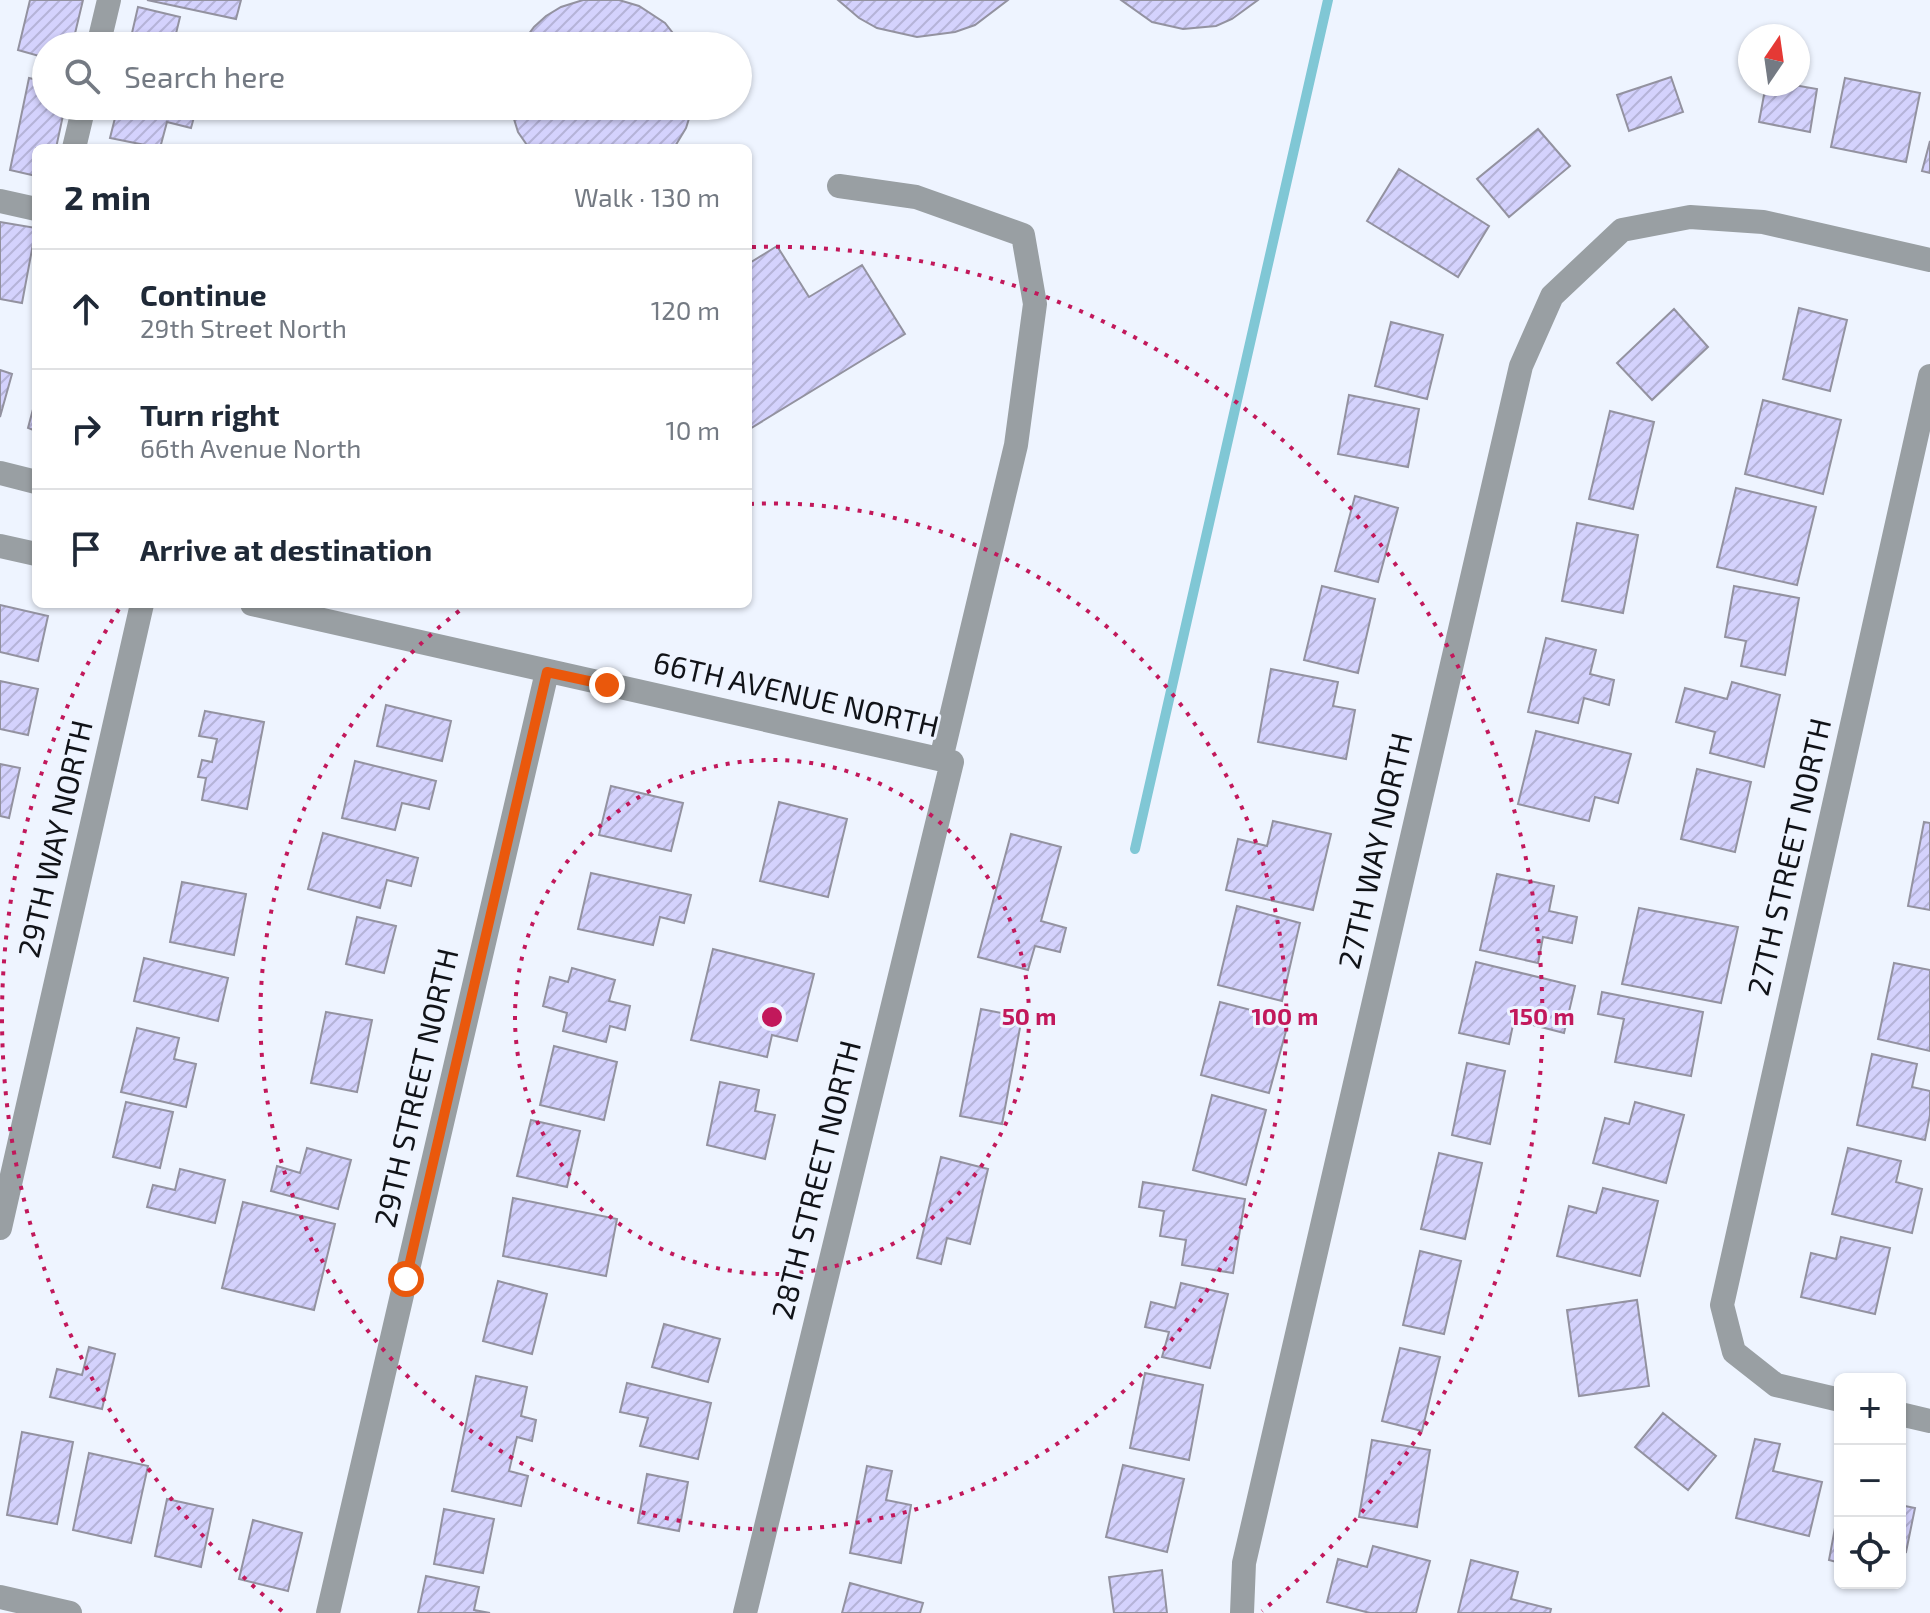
<!DOCTYPE html>
<html lang="en">
<head>
<meta charset="utf-8">
<style>
  :root { --surface:#fff; --page:#f6f6f7; --text:#1f2937; --muted:#747a83; --line:#e0e1e3 }
  body { margin:0; font-family:"Exo 2",sans-serif; background:var(--page); color:var(--text) }
  .controls { position:absolute; right:24px; bottom:24px; display:grid; overflow:hidden; border-radius:12px; box-shadow:0 2px 6px #0004 }
  .controls button { width:72px; height:72px; display:grid; place-items:center; padding:0; border:0; border-bottom:2px solid var(--line); background:var(--surface); color:var(--text); font:40px sans-serif }
  .compass { position:absolute; left:1738px; top:24px; width:72px; height:72px; border-radius:50%; background:var(--surface); box-shadow:0 2px 6px #0004; rotate:13deg }
  .stop { position:absolute; width:24px; height:24px; margin:-18px; border:6px solid #ea580c; border-radius:50%; background:#fff }
  .stop.end { background:#ea580c; border-color:#fff; box-shadow:0 2px 8px #0008 }
  .list { margin:0; padding:0; list-style:none }
  h2 { display:flex; justify-content:space-between; align-items:center; height:104px; margin:0; padding:0 32px; font-size:34px }
  h2 small { font-size:26px; font-weight:400; color:var(--muted) }
  .list li { display:grid; grid-template-columns:52px 1fr auto; gap:24px; align-items:center; box-sizing:border-box; height:120px; padding:0 32px; border-top:2px solid var(--line) }
  .list b { display:block; font-size:30px; white-space:nowrap }
  .list p { margin:0; font-size:26px; white-space:nowrap; color:var(--muted) }
  .list em { font-size:26px; font-style:normal; color:var(--muted) }
  .icon { flex:none; width:44px; height:44px; fill:none; stroke:currentColor; stroke-width:2; stroke-linecap:round; stroke-linejoin:round }
  .map { position:relative; flex:none; width:1930px; height:1613px; overflow:hidden }
  .search { position:absolute; background:var(--surface); box-shadow:0 2px 6px #0004; left:32px; top:32px; width:720px; height:88px; display:flex; align-items:center; gap:20px; box-sizing:border-box; padding:0 28px; border-radius:44px; color:var(--muted); font-size:30px }
  .panel { position:absolute; background:var(--surface); box-shadow:0 2px 6px #0004; left:32px; top:144px; width:720px; height:464px; border-radius:12px }
  .map>svg:first-child { display:block }
  .lines { fill:none; stroke-linecap:round; stroke-linejoin:round }
  .stream { stroke:#80c7d5; stroke-width:10 }
  .building { fill:url(#building-hatch); stroke:#9392a0; stroke-width:2 }
  .minor { stroke:#999fa3; stroke-width:24 }
  .route { stroke:#ea580c; stroke-width:10 }
  .ring { fill:none; stroke:#c2185b; stroke-width:4; stroke-dasharray:4 8 }
  .labels { text-anchor:middle; stroke-width:6; stroke-linejoin:round; paint-order:stroke }
  .street-label { font-size:30px; fill:#111318; stroke:#eef4ff }
  .centre { fill:#c2185b; stroke:#eef4ff; stroke-width:4 }
  .ring-label { font-size:24px; text-anchor:middle; font-weight:bold; fill:#c2185b; stroke:#eef4ff; stroke-width:6; stroke-linejoin:round; paint-order:stroke }
</style>
</head>
<body>
<div class="map">
<svg width="1930" height="1613" viewBox="0 0 1930 1613">
  <defs>
    <pattern id="building-hatch" width="6" height="6" patternUnits="userSpaceOnUse" patternTransform="scale(2)"><rect width="6" height="6" fill="#d4d2fd"/><path d="M-1 1l2-2M0 6l6-6M5 7l2-2" fill="none" stroke="#b5b3d8"/></pattern>
  </defs>
  <rect width="100%" height="100%" fill="#eef4ff"/>
  <g class="lines">
    <path class="stream" d="M1135,849L1328,0"/>
  </g>
  <path class="building" d="M30,0H83L72,46H46V58L18,50Z
    M147,0H241L236,19Z
    M583,0H619L639,6L665,23L683,46H520L534,27L546,16L561,7Z
    M838,0H1008L975,25L955,32L917,37L877,28L859,18Z
    M1121,0H1258L1232,19L1216,26L1183,29L1152,22Z
    M138,7L180,17L173,46H129Z
    M1671,77L1683,112L1629,131L1617,95Z
    M29,78L46,82V106H65L56,148H36V176L10,170Z
    M1845,78L1920,93L1906,162L1831,147Z
    M1766,84H1788L1817,89L1810,132L1759,122Z
    M118,106H197L191,128L167,122L160,148L110,138Z
    M510,106H693L686,128L674,148H529L518,132Z
    M1538,129L1570,166L1509,217L1477,179Z
    M1930,141V173L1922,171Z
    M1399,169L1489,226L1458,277L1367,221Z
    M0,222L36,228L22,303L0,299Z
    M777,246L809,297L862,265L905,334L748,430V264Z
    M1799,308L1847,320L1830,391L1783,379Z
    M1674,309L1708,347L1652,400L1617,363Z
    M1391,322L1443,335L1427,399L1375,386Z
    M0,370L12,374L0,417Z
    M1349,395L1419,409L1408,467L1338,454Z
    M36,398V431L28,428Z
    M1763,400L1841,420L1823,494L1745,474Z
    M1610,411L1654,422L1633,509L1589,499Z
    M1736,488L1816,507L1797,585L1717,567Z
    M1355,496L1398,508L1378,582L1335,571Z
    M1577,523L1638,535L1623,613L1562,601Z
    M1322,586L1375,599L1358,673L1304,660Z
    M1734,586L1799,598L1785,675L1741,666L1746,641L1725,637Z
    M0,605L48,616L38,661L0,652Z
    M1546,638L1596,650L1590,674L1614,680L1609,705L1584,698L1578,723L1528,712Z
    M1271,669L1338,682L1333,706L1355,710L1346,759L1258,742Z
    M0,681L38,689L28,735L0,729Z
    M1732,682L1780,695L1764,767L1710,753L1715,732L1676,722L1685,688L1727,699Z
    M386,705L451,721L442,761L377,746Z
    M205,711L264,722L247,809L202,800L206,778L198,777L202,760L212,762L217,739L199,736Z
    M1536,731L1631,754L1618,803L1595,797L1589,821L1518,804Z
    M355,761L436,781L429,809L402,803L395,830L342,818Z
    M0,764L20,768L9,818L0,816Z
    M1697,769L1751,782L1735,852L1681,839Z
    M611,786L683,803L671,851L599,835Z
    M779,802L847,819L828,897L760,881Z
    M1273,821L1331,834L1313,910L1226,890L1238,839L1267,846Z
    M1924,822L1930,823V910L1908,906Z
    M323,833L418,858L411,886L387,880L380,908L308,889Z
    M1011,834L1061,847L1041,921L1066,928L1060,952L1035,946L1028,970L978,957Z
    M591,873L691,895L684,923L660,917L653,945L578,929Z
    M1497,874L1554,886L1549,911L1577,917L1572,943L1543,937L1538,963L1480,950Z
    M182,882L246,894L234,955L170,942Z
    M1237,906L1300,923L1282,1001L1218,985Z
    M1639,908L1738,927L1721,1003L1622,984Z
    M357,917L396,926L384,973L346,964Z
    M713,949L814,974L797,1041L772,1035L767,1057L691,1040Z
    M144,958L228,978L218,1021L134,1001Z
    M1476,962L1575,986L1564,1033L1514,1020L1509,1044L1459,1033Z
    M1894,963L1930,970V1051L1878,1039Z
    M572,968L615,980L609,1001L630,1006L625,1030L610,1026L606,1042L563,1031L567,1013L543,1006L550,977L568,982Z
    M1602,992L1703,1012L1691,1076L1615,1062L1624,1019L1598,1014Z
    M1220,1002L1289,1020L1269,1093L1201,1075Z
    M981,1009L1022,1017L1002,1124L960,1116Z
    M326,1012L372,1020L357,1092L311,1083Z
    M137,1028L179,1038L174,1059L196,1064L186,1107L121,1092Z
    M554,1046L617,1062L604,1120L540,1105Z
    M1872,1054L1917,1064L1912,1087L1930,1091V1115L1925,1140L1857,1125Z
    M1467,1063L1505,1071L1490,1144L1452,1135Z
    M720,1082L759,1090L755,1111L775,1115L765,1159L707,1145Z
    M1212,1095L1266,1110L1246,1185L1193,1170Z
    M126,1102L173,1112L160,1168L113,1157Z
    M1635,1102L1684,1115L1666,1183L1593,1163L1605,1118L1629,1124Z
    M531,1120L580,1131L567,1187L517,1176Z
    M307,1148L351,1160L338,1209L271,1191L277,1166L300,1173Z
    M1848,1148L1901,1161L1896,1182L1922,1189L1912,1233L1832,1214Z
    M1439,1153L1482,1163L1465,1239L1421,1229Z
    M941,1157L988,1169L970,1244L947,1238L941,1264L917,1258Z
    M180,1169L225,1180L215,1223L147,1207L153,1185L175,1190Z
    M1143,1182L1245,1199L1233,1273L1182,1265L1186,1240L1160,1236L1164,1211L1139,1207Z
    M1603,1188L1658,1201L1640,1276L1557,1256L1569,1206L1596,1213Z
    M513,1198L617,1219L606,1276L503,1256Z
    M243,1202L335,1224L314,1310L222,1288Z
    M1841,1237L1890,1248L1875,1314L1801,1297L1811,1253L1836,1259Z
    M1420,1251L1461,1261L1444,1334L1403,1325Z
    M498,1281L547,1294L532,1354L483,1341Z
    M1181,1283L1228,1294L1210,1368L1162,1357L1169,1332L1145,1327L1151,1302L1175,1308Z
    M1637,1300L1649,1386L1579,1396L1567,1310Z
    M664,1324L720,1339L708,1382L652,1367Z
    M89,1347L115,1354L102,1409L50,1397L57,1369L82,1375Z
    M1400,1348L1440,1357L1422,1431L1382,1421Z
    M1145,1373L1203,1385L1189,1460L1130,1448Z
    M476,1376L527,1387L521,1416L536,1420L532,1441L517,1437L509,1471L528,1476L521,1506L452,1491Z
    M627,1383L711,1403L698,1459L640,1446L648,1418L620,1412Z
    M1663,1413L1716,1456L1688,1490L1635,1447Z
    M22,1432L73,1442L57,1524L7,1515Z
    M1755,1439L1780,1444L1773,1471L1822,1482L1809,1536L1736,1518Z
    M1372,1440L1430,1450L1417,1527L1359,1517Z
    M89,1453L148,1466L131,1543L73,1530Z
    M1123,1465L1184,1479L1167,1552L1106,1537Z
    M867,1466L892,1471L886,1500L911,1505L901,1563L850,1553Z
    M647,1474L688,1482L679,1531L638,1523Z
    M167,1499L213,1509L201,1567L155,1556Z
    M1840,1501V1563L1829,1560Z
    M1900,1505L1915,1508L1906,1552L1900,1551Z
    M444,1509L494,1519L483,1573L434,1564Z
    M253,1520L302,1533L288,1591L239,1579Z
    M1373,1546L1430,1561L1416,1613H1370L1327,1602L1338,1559L1367,1567Z
    M1471,1560L1518,1572L1511,1599L1551,1609L1550,1613H1458Z
    M1162,1570L1167,1613H1114L1109,1577Z
    M426,1576L479,1587L474,1610L490,1613H418Z
    M850,1583L923,1603L920,1613H842Z"/>
  <g class="lines">
    <path class="minor" d="M98,46L109,0
      M74,148L84,106
      M839,186L916,197L1023,235L1035,304L1016,445L941,759
      M0,201L36,209
      M0,473L36,482
      M0,546L36,554
      M252,604L952,762L745,1613
      M0,1228L142,604
      M1840,1400L1776,1385L1734,1352L1722,1305L1930,376
      M1900,1414L1930,1421
      M0,1597L70,1613
      M328,1613L547,672
      M1242,1613L1244,1563L1521,366L1552,296L1622,230L1690,217L1763,222L1930,260"/>
  </g>
  <g class="lines">
    <path class="route" d="M406,1279L547,672L607,685"/>
  </g>
  <g class="ring">
    <circle cx="772" cy="1017" r="257"/>
    <path d="M750 504A513 513 0 1 1 467 605"/>
    <path d="M282 1611A770 770 0 0 1 119 609M752 247A770 770 0 0 1 1262 1611"/>
  </g>
  <g class="labels">
    <g class="street-label">
      <text transform="translate(796 695) rotate(13)" y="10">66TH AVENUE NORTH</text>
      <text transform="translate(56 839) rotate(-77)" y="10">29TH WAY NORTH</text>
      <text transform="translate(1376 851) rotate(-77)" y="10">27TH WAY NORTH</text>
      <text transform="translate(1790 857) rotate(-77)" y="10">27TH STREET NORTH</text>
      <text transform="translate(417 1088) rotate(-77)" y="10">29TH STREET NORTH</text>
      <text transform="translate(817 1180) rotate(-76)" y="10">28TH STREET NORTH</text>
    </g>
  </g>
  <circle cx="772" cy="1017" r="12" class="centre"/>
  <g class="ring-label">
    <text x="1029" y="1025">50 m</text>
    <text x="1285" y="1025">100 m</text>
    <text x="1542" y="1025">150 m</text>
  </g>
</svg>
<div class="controls">
<button>+</button>
<button>−</button>
<button><svg class="icon" aria-label="locate" viewBox="0 0 24 24"><circle cx="12" cy="12" r="6"/><path d="M12 2v4M12 18v4M2 12h4M18 12h4"/></svg></button>
</div>
<svg class="compass" viewBox="-18 -18 36 36"><path d="M0-13l5 13h-10z" fill="#e53935"/><path d="M0 13l5-13h-10z" fill="#747a83"/></svg>
<div class="stop" style="left:406px;top:1279px"></div>
<div class="stop end" style="left:607px;top:685px"></div>
<div class="search"><svg class="icon" aria-label="search" viewBox="0 0 24 24"><circle cx="10" cy="10" r="6"/><path d="M15 15l6 6"/></svg>Search here</div>
<section class="panel">
<h2>2 min<small>Walk · 130 m</small></h2>
<ul class="list">
<li><svg class="icon" aria-label="ahead" viewBox="0 0 24 24"><path d="M12 20V5M6 11l6-6 6 6"/></svg><div><b>Continue</b><p>29th Street North</p></div><em>120 m</em></li>
<li><svg class="icon" aria-label="right" viewBox="0 0 24 24"><path d="M7 20v-9h11M14 6l5 5-5 5"/></svg><div><b>Turn right</b><p>66th Avenue North</p></div><em>10 m</em></li>
<li><svg class="icon" aria-label="arrive" viewBox="0 0 24 24"><path d="M6 21V4h12l-3 4 3 4H6"/></svg><div><b>Arrive at destination</b></div></li>
</ul>
</section>
</div>
</body>
</html>
